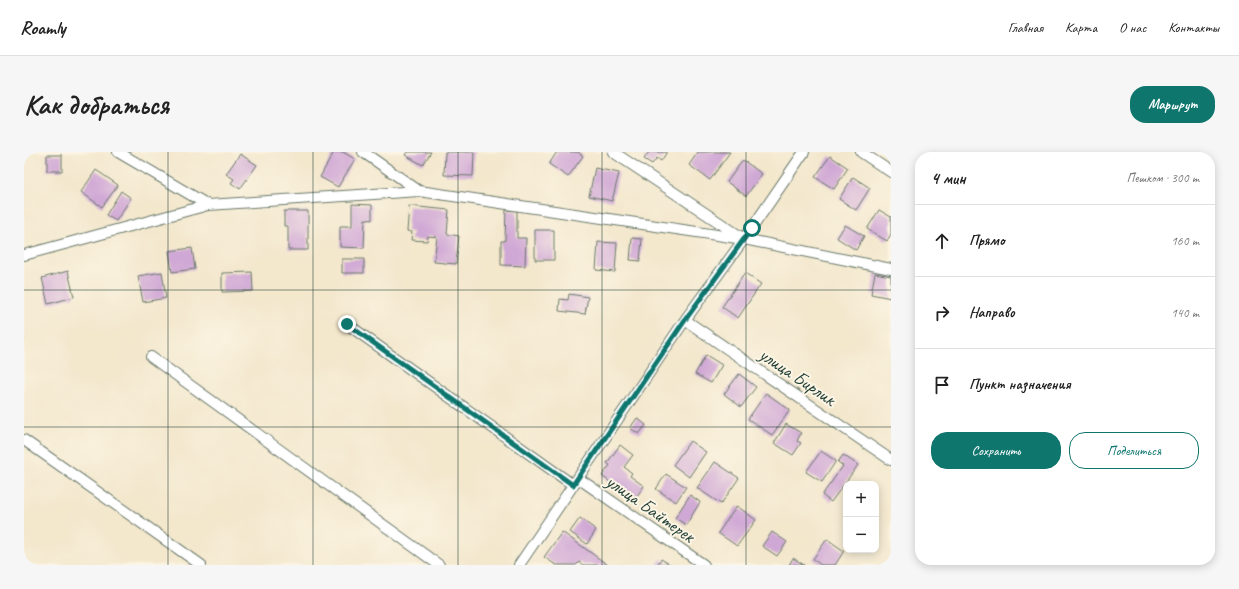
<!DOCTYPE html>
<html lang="ru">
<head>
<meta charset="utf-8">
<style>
  :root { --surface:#fff; --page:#f6f6f6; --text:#222; --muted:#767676; --line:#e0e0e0; --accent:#0f766e }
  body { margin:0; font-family:Caveat,sans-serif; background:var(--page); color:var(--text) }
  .controls { position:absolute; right:12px; bottom:12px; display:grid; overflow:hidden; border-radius:8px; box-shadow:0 2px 10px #0003 }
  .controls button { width:36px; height:36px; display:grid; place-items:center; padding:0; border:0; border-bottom:1px solid var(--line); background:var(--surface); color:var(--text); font:20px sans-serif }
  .stop { position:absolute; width:12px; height:12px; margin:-9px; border:3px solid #0f766e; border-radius:50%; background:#fff }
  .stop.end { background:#0f766e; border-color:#fff; box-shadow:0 1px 4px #0008 }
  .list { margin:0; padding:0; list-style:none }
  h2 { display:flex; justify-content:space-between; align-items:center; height:52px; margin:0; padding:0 16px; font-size:17px }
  h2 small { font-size:13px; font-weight:400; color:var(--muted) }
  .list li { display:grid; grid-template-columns:26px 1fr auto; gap:12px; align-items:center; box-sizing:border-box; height:72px; padding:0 16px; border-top:1px solid var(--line) }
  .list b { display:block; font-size:15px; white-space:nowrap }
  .list em { font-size:13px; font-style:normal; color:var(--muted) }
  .actions { display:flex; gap:8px; padding:12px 16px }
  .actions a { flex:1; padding:9px 0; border:1px solid var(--accent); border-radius:16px; text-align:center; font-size:14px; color:var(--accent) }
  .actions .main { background:var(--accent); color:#fff }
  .icon { flex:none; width:22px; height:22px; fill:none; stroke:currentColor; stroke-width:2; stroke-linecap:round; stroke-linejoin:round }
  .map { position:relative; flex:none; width:867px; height:413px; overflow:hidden; border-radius:16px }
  header { display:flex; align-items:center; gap:24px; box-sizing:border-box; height:56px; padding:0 20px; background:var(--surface); border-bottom:1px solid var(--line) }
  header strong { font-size:19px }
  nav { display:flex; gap:22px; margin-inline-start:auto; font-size:14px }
  .intro { display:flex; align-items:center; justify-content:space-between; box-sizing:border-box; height:96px; padding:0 24px }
  h1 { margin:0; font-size:28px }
  .button { padding:10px 18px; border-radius:16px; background:var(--accent); color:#fff; font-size:14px; font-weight:700 }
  main { display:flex; gap:24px; padding:0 24px }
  aside { flex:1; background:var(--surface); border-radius:16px; box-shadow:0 2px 10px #0003 }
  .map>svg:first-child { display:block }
  .building { fill:#d0a8d5 }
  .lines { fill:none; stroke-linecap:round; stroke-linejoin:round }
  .minor-casing { stroke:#697869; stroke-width:12 }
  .minor { stroke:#fff; stroke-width:10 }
  .route { stroke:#0f766e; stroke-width:5 }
  .grid { fill:none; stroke:#1f3d34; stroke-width:1; stroke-opacity:0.55 }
  .labels { text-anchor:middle; stroke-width:4; stroke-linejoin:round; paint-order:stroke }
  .street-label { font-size:19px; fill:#1f3d34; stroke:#fcf5e5 }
</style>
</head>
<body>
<header>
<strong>Roamly</strong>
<nav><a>Главная</a><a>Карта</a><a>О нас</a><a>Контакты</a></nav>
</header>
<div class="intro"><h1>Как добраться</h1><a class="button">Маршрут</a></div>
<main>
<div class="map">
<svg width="867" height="413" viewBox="0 0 867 413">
  <rect width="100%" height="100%" fill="#fcf5e5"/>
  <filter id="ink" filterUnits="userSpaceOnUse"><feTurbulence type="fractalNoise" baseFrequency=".025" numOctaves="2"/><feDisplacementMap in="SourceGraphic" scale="8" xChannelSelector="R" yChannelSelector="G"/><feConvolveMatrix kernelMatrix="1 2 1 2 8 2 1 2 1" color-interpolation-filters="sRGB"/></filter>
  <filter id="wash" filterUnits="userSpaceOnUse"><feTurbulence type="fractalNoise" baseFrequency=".012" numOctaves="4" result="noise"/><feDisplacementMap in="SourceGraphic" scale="16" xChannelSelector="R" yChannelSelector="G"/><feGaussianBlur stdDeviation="0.9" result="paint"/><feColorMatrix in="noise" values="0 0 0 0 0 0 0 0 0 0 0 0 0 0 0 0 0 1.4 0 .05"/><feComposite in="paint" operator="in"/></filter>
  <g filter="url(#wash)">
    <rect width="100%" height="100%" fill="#f3e7cc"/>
    <g id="blocks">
      <path class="building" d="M310,0H319L331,7L314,35L296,25Z
        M383,0H407L399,13L381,3Z
        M421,0H450L449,24L420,23Z
        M533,0H554L559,4L544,25L525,12Z
        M625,0H643L637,9L633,6L628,12L620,7Z
        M674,0H706L686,28L665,13Z
        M216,2L233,13L216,37L207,31L210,27L202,22Z
        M23,3H38V19H23Z
        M806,4L824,16L810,37L791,25Z
        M719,8L738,22L722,44L703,30Z
        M571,16L595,21L588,49L565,44Z
        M72,18L94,33L78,55L57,40Z
        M829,25L846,36L832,58L815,47Z
        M97,39L107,46L92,69L82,63Z
        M328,52L348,53V68L341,67L340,96L316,95V74H328Z
        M385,54L425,58L423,82L435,84L432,112L410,110L413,85L404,84L403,89L387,88L388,80L383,79Z
        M482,58L493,59V86H502L501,114L477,113V89H481Z
        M855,58L867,65V82L863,89L843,77Z
        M260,59H284V98H264V74H260Z
        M821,73L840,84L832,98L813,86Z
        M511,78H530V108H511Z
        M608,86L618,87L616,109L606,108Z
        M574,90L593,91L591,120L572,118Z
        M168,96L171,117L148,120L145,99Z
        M318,107H340V121H318Z
        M44,119L50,145L24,152L18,126Z
        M138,120L142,146L119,150L114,124Z
        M228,120L229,139L198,140V121Z
        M721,121L737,132L714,166L698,155Z
        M851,121L867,124V146L847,142Z
        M545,142L564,145L561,162L535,159L536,147L544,148Z
        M682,203L698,213L687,231L671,222Z
        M715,222L732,235L717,255L700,242Z
        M742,241L766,258L748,283L724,267Z
        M613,266L622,273L615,282L606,276Z
        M762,272L777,281L773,289L777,291L769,303L750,291Z
        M666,289L682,300L665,325L649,313Z
        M596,293L609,303L600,315L608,321L606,324L620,334L610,348L578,324L586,313L583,311Z
        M797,299L812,309L798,330L782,320Z
        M819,303L834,313L807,350L798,343L819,314L814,310Z
        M691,310L715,326L697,352L673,336Z
        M642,322L662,335L652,350L632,337Z
        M666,343L676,350L662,373L651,366Z
        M713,354L732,368L713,394L694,381Z
        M556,366L572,378L563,392L546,380Z
        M538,380L584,413H559L555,410L552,413H532L520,405Z
        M748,380L763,390L753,404L738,394Z
        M803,387L820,399L811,413H797L789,407Z
        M769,406L780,413H765Z
        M637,407L647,413H633Z"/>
    </g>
  </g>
  <g filter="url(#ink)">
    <use href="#blocks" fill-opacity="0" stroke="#697869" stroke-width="1"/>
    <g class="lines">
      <defs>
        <path id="minor" d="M94,0L184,53
          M339,0L395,39
          M589,0L717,85
          M837,0L867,20
          M0,103L184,53L395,39L720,87L867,117
          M661,168L867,308
          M323,172L549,333
          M127,205L415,413
          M0,288L177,413
          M554,326L680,413
          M495,413L661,168L728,76L780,0"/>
      </defs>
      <use href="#minor" class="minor-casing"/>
      <use href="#minor" class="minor"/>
    </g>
  </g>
  <g class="lines" filter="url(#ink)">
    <path class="route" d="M323,172L549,333L661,168L728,76"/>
  </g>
  <path class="grid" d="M144,0V413M289,0V413M434,0V413M578,0V413M722,0V413M0,138H867M0,275H867"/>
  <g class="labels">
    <g class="street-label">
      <text transform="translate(774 224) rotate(34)" y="7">улица Бирлик</text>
      <text transform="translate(627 356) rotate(35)" y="7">улица Байтерек</text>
    </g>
  </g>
</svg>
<div class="controls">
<button>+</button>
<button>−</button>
</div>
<div class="stop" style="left:728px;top:76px"></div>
<div class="stop end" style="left:323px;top:172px"></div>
</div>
<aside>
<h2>4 мин<small>Пешком · 300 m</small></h2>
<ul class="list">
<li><svg class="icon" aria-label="ahead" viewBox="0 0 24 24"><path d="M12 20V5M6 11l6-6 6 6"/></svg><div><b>Прямо</b></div><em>160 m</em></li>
<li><svg class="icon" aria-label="right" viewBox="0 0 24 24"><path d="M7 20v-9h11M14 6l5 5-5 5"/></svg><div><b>Направо</b></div><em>140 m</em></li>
<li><svg class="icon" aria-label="arrive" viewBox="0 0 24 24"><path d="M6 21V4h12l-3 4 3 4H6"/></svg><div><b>Пункт назначения</b></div></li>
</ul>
<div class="actions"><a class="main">Сохранить</a><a>Поделиться</a></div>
</aside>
</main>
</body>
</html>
